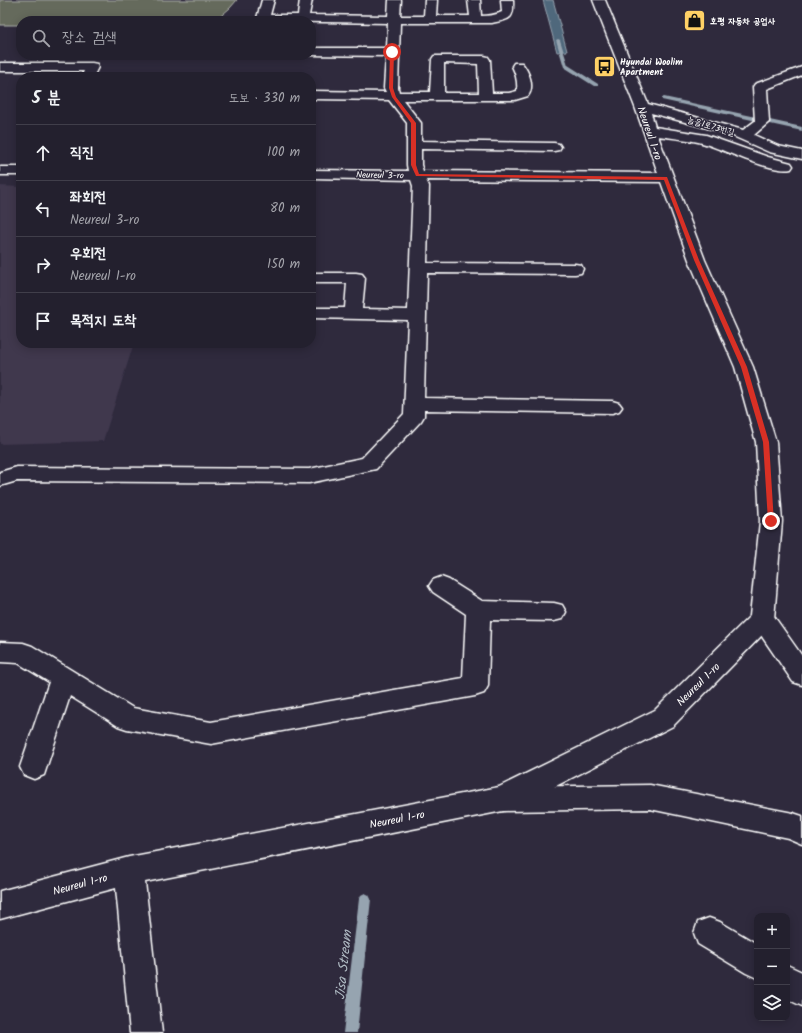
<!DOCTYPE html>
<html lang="ko">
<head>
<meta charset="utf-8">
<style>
  :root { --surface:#23202e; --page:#2b2836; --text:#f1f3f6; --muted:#a3a3aa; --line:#403e4a }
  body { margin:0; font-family:Kalam,"Poor Story",sans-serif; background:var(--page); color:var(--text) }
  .controls { position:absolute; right:12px; bottom:12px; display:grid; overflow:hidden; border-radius:8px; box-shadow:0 2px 10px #0003 }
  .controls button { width:36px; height:36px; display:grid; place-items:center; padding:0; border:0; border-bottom:1px solid var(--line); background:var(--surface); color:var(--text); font:20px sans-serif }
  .stop { position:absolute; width:12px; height:12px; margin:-9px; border:3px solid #d93025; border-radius:50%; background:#fff }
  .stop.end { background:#d93025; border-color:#fff; box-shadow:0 1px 4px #0008 }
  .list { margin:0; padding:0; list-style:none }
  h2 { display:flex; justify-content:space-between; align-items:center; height:52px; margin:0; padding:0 16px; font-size:17px }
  h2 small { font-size:13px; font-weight:400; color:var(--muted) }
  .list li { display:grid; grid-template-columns:26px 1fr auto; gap:12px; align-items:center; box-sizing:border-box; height:56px; padding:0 16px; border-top:1px solid var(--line) }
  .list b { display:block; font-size:15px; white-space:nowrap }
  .list p { margin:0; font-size:13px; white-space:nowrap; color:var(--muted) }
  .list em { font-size:13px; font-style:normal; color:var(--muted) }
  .icon { flex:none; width:22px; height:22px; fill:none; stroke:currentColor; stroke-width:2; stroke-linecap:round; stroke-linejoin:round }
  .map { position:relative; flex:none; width:802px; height:1033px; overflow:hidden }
  .search { position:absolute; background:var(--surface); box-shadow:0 2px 10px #0003; left:16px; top:16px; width:300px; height:44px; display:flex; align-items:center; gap:10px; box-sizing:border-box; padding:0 14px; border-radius:16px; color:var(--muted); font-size:15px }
  .panel { position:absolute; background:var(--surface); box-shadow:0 2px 10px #0003; left:16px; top:72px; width:300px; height:276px; border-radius:16px }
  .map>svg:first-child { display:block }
  .built { fill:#3f374d }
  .green { fill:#656a5c; stroke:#b2b4ae }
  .water { fill:#50677b; stroke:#96a4b0 }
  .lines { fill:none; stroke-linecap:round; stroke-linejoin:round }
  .stream { fill:#96a4b0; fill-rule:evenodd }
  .minor-casing { stroke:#fff; stroke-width:3 }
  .highway-casing { stroke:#fff; stroke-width:3 }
  .minor { fill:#2f2a3d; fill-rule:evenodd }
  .highway { fill:#2f2a3d; fill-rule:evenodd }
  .route { fill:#d93025 }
  .labels { text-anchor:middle; stroke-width:3; stroke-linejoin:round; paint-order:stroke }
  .far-poi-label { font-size:9px; font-weight:bold; fill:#fff; stroke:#2f2a3d; text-anchor:start }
  .far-street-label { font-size:9px; fill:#fff; stroke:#2f2a3d }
  .street-label { font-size:11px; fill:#fff; stroke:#2f2a3d }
  .near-water-label { font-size:14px; font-style:italic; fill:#b0bbc4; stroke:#2f2a3d }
</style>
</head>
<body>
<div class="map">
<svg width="802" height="1033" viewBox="0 0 802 1033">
  <rect width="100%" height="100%" fill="#2f2a3d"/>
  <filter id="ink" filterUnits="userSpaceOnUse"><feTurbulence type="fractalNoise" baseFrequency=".025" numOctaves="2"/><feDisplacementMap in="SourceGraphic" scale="8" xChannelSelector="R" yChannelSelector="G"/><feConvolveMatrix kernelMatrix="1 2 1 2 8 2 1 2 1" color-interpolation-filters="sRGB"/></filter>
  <g filter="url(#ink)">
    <path class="built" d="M0,186L21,187V343H134L103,441L0,444Z"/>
    <path class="green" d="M0,0H237L230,8L215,21H21V25H0Z"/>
    <path class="water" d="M543,0H553L567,51L557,52Z"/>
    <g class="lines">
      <path class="stream" d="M558,39L560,40L568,65L598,84V86H594L564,67L556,40Z
        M664,97L802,127V131L662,100V98Z
        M365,893L369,895L371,899L357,1033H343L359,899L361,895Z"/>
      <defs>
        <path id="minor" d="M262,0H274L270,15H298L300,0H312L309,15L388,16L389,0H401L400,16H424L425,0H437L436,16H470L468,0H480L481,16C489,16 495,15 502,12L501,0H513C514,19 511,19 492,23H400L398,88L399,92H430L432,59L434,56H484L488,57L490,60L492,93H509L517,91C518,82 516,74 512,66L514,63H522C529,72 535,86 528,96L515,100H403L421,123V141L554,143L559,144L561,147L559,150L554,151L421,149V165L423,171L658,173L635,107L593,0H605L648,104L743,130L755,121L753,87L755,84L802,67V75L767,89L769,122L754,135L778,146L802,151V159L769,152L726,133L651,113L655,127L706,135L768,157L791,163L793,166L791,169C772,174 720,147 698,142C685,139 671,138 658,136L705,260L753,367L776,442L782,521L774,619L771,626L673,726L513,808L503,811L145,882L162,1033H130L116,888L0,919V891L129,857L499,787L655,710L750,616L760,521L756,442L735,367L689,260L661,182L426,180L429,186L427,263L575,264L581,265L583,269L581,273L575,274L427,273L424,398L612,401L619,403L622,407L619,411L612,413L424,410V416L421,421L376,469L309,483L17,481L0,486V472L17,467L309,469L362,458L404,414L408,320L311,318V308H345L347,283H311V273H356L362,274L365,278L362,309L408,310L413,186L411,180L311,178V170L408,171L407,165V123L389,100L311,99V91L386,92L384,88L386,56L308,55H311V48H387L388,23L261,21L257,18ZM444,63L478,64L479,93H444Z
          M0,63H92L97,64L98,67L93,77H81L84,71H0Z
          M0,167H21V175H0Z
          M441,577L449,580L482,601L554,603L562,605L566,612L562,619L554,621L490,620L488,686L484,693L475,696L211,744L127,729L118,726L70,696L44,775L34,779L24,775L20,767L49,682L18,663L0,662V642L23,643L32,646L133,708L211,722L463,678L466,614L433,592L429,586L433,580Z
          M709,918L720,922L757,944V978L746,973L698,944L694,933L698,922Z
          M787,965L802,972V1006L787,999Z"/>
        <path id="highway" d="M762,610L771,612L802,656V685L793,682L750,619L753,612Z
          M650,785L793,813L802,816V844L788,838L650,809L503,811L493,808L489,799L493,790L503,787Z"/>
      </defs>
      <use href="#minor" class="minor-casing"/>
      <use href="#highway" class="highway-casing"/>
      <use href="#minor" class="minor"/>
      <use href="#highway" class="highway"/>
    </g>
  </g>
  <path class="route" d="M392,51L394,52L393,88L396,97L416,123V165L419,174L667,177L699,260L747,367L769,442L774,523H769L768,521L763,442L741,367L694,260L664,180L416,176L411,165V123L392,97L389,88L390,52Z"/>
  <defs>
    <symbol id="shop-square" viewBox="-11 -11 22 22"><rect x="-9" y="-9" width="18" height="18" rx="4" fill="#ffd166" stroke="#2f2a3d"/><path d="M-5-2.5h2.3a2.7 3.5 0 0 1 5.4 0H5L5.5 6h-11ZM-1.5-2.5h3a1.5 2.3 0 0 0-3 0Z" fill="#111"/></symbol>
    <symbol id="bus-square" viewBox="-11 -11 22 22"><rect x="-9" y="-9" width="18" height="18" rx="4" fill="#ffd166" stroke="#2f2a3d"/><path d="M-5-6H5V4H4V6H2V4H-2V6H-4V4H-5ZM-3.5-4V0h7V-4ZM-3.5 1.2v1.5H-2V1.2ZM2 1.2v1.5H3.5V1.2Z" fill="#111"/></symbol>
  </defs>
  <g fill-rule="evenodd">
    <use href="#shop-square" x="682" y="8" width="25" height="25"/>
    <use href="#bus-square" x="592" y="54" width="25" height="25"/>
  </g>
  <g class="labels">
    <g class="far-poi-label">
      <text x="710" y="24">호평 자동차 공업사</text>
      <text x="620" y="65">Hyundai Woolim<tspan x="620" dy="10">Apartment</tspan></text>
    </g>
    <g class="far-street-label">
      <text transform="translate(711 126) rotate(16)" y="3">늘을1로73번길</text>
      <text transform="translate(380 175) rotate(1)" y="3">Neureul 3-ro</text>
    </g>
    <g class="street-label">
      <text transform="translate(650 133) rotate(71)" y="4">Neureul 1-ro</text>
      <text transform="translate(698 684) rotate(-45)" y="4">Neureul 1-ro</text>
      <text transform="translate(397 819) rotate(-11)" y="4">Neureul 1-ro</text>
      <text transform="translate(80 884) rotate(-15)" y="4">Neureul 1-ro</text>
    </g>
    <g class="near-water-label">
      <text transform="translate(343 965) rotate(-84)" y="5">Jisa Stream</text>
    </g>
  </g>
</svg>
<div class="controls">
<button>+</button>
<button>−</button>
<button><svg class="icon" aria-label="layers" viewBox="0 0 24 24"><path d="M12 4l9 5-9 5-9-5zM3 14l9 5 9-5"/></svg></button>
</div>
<div class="stop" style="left:392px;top:52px"></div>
<div class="stop end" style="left:771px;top:521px"></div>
<div class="search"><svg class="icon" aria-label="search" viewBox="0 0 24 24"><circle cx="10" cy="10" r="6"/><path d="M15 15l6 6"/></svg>장소 검색</div>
<section class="panel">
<h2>5 분<small>도보 · 330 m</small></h2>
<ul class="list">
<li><svg class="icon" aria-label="ahead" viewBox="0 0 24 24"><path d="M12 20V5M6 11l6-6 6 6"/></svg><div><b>직진</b></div><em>100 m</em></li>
<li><svg class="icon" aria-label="left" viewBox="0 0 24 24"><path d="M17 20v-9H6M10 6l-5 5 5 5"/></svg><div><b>좌회전</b><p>Neureul 3-ro</p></div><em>80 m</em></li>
<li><svg class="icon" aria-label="right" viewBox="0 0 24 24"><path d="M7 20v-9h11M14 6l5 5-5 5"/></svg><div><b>우회전</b><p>Neureul 1-ro</p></div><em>150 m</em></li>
<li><svg class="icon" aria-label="arrive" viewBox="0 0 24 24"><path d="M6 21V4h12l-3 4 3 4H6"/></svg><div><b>목적지 도착</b></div></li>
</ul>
</section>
</div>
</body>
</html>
